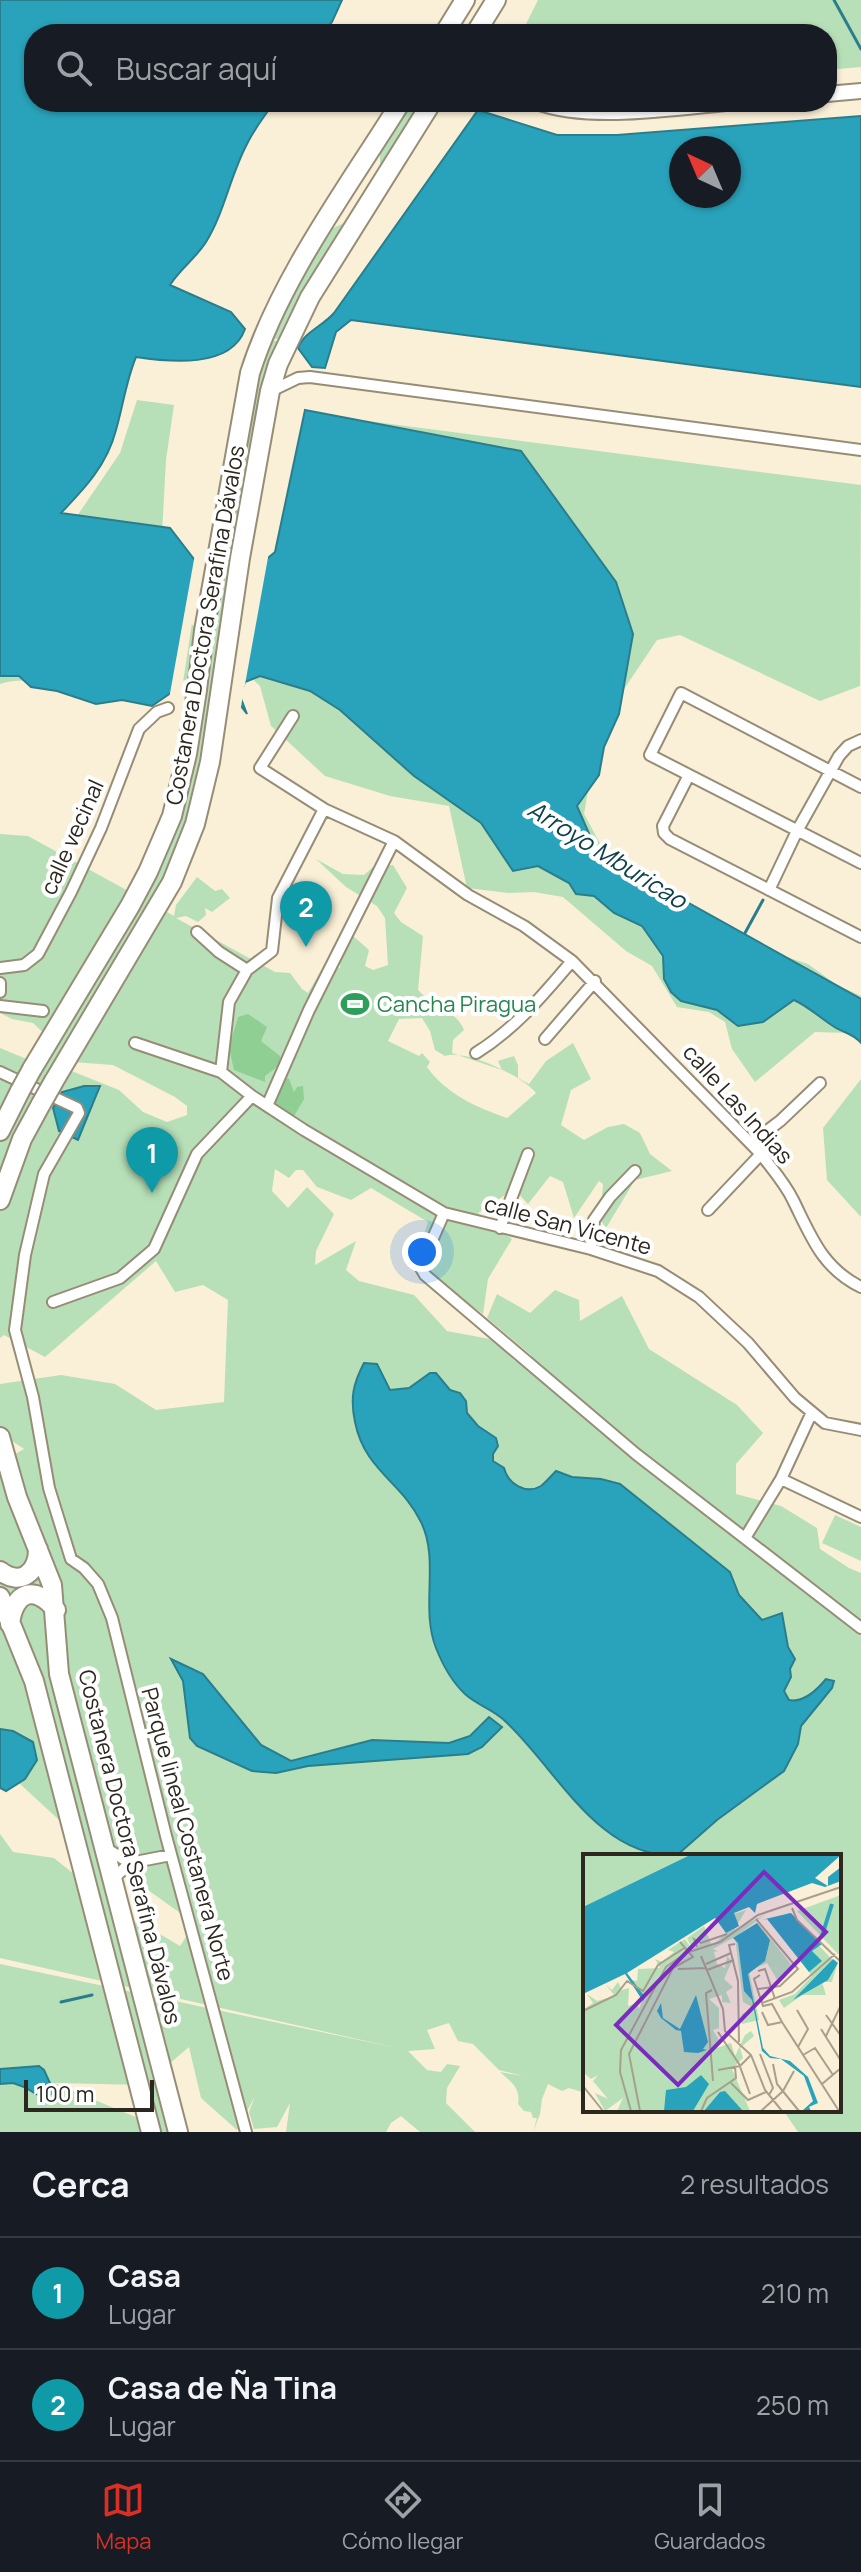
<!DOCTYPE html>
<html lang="es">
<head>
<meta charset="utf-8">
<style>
  :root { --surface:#171b24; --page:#20242c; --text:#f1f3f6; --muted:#9ea1a6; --line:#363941; --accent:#d93025 }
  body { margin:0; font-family:Manrope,sans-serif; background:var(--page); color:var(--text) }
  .compass { position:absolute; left:669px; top:136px; width:72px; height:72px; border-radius:50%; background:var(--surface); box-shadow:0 2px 6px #0004; rotate:316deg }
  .scale { position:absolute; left:24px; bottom:20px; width:130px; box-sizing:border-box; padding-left:8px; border:4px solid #2c281f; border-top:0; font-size:22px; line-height:28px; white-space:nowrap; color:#2c281f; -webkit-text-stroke:6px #fff; paint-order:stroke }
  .you { position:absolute; left:422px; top:1252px; width:28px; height:28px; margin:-20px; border:6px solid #fff; border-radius:50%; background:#1a73e8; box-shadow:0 0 0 12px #1a73e833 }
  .badge { display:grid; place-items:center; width:52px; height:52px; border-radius:50%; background:var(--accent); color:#fff; font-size:26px; font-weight:700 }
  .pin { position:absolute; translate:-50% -66px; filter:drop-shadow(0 2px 4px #0008) }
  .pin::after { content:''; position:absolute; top:42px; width:28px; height:24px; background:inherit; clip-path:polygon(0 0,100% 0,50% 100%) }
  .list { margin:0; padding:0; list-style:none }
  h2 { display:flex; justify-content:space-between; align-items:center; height:104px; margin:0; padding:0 32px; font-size:34px }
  h2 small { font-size:26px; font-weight:400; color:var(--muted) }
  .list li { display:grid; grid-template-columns:52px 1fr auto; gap:24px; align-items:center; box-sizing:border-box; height:112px; padding:0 32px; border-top:2px solid var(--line) }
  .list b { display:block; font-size:30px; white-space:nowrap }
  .list p { margin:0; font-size:26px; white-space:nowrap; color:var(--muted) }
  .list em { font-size:26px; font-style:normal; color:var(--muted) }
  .icon { flex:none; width:44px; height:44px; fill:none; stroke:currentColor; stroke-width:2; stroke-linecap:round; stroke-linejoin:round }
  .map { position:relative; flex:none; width:861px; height:2132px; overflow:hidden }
  .search { position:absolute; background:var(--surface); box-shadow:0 2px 6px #0004; left:24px; right:24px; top:24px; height:88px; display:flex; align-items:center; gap:20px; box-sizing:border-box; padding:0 28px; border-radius:32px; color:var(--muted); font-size:30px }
  .sheet { height:328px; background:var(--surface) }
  nav { display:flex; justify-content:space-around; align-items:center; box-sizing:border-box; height:112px; border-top:2px solid var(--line); background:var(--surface); font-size:22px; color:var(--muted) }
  nav a { display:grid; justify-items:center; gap:4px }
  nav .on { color:var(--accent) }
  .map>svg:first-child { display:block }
  .green { fill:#b7e0b8; fill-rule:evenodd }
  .forest { fill:#8fcf93 }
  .water { fill:#29a3bb; stroke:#2a7e8c; stroke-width:2; fill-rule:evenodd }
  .pier { fill:#faefd7 }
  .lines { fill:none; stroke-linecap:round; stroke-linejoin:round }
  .stream { stroke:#2a7e8c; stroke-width:3 }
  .street-casing { stroke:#978d77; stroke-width:14 }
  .secondary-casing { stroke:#978d77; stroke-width:18 }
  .highway-casing { stroke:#978d77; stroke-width:22 }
  .street { stroke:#fff; stroke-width:10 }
  .secondary { stroke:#fff; stroke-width:14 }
  .highway { stroke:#fff; stroke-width:18 }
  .highway-bridge-casing { stroke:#978d77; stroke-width:22; stroke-linecap:butt }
  .highway-bridge { stroke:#fff; stroke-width:18 }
  .labels { text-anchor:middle; stroke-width:8; stroke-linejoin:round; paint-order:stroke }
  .street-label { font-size:22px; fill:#2c281f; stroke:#fff }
  .leisure-label { font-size:22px; fill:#27864d; stroke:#fff; text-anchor:start }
  .water-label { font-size:24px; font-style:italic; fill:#0d414b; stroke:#fff }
  .inset-river { fill:none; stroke:#29a3bb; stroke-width:4 }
  .inset-road { fill:none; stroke:#a89f8d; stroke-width:2 }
  .view { fill:#7b2cbf; fill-opacity:0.15; stroke:#7b2cbf; stroke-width:4 }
  .inset-edge { fill:none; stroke:#2c281f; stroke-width:4 }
</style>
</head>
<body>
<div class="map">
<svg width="861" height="2132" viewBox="0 0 861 2132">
  <rect width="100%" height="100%" fill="#faefd7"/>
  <path class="green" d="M538,0H861V67L827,70V34H521Z
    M407,102H426L283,340L269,338L281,309L329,230L346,222L380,166V147Z
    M268,339L282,342L227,625L211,622L239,449Z
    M137,400L174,405L166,460L162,534L187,623L210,631L212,623L227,626L225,637L250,646L604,698L584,814L608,858L771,952L808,964L837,985L861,996V1041L851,1033L815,1032L755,1082L732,1049L725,1022L709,1012L677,1007L652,966L626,951L563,897L534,892L509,893L467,888L449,806L390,796L325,776L271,726L260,686L246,673L226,679L192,816L154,905L174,916L176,905L197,877L215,891L222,889L230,898L212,912L205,908L206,915L198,922L186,916L176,918L275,972L290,973L302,989L308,993L326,962L340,968V953L345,929L369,950L365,966L373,970L388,965L385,918L377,906L346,887L316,859L343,874L364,875L373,867L393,865L407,888L394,913L401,922L423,936L418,990C432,1006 457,1011 464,1030L453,1040L452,1053L502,1070L498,1061L514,1056L518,1065V1078L529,1084L546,1061L573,1043L591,1079L571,1090L561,1125L584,1140L608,1127L624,1124L640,1133L650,1154L672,1171L635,1180L606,1228L600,1219L603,1184L599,1181L574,1218L563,1182L550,1176L528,1204L514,1189L478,1213L512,1239L488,1279L483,1314L451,1291L426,1282L416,1259L428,1222L371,1188L351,1200L317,1187L303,1170H296L289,1178L275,1169L272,1191L288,1208L307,1187L334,1214L316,1251L315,1265L356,1241L346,1270L359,1281L414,1295L447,1331L495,1340L515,1361L532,1356L487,1318L497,1294L530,1313L555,1290L579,1300L580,1321L622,1296L649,1349L737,1405L763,1433L736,1464V1494L781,1506L817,1528L820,1549L849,1568L861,1573V2132H798L783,2110H839V1856H585V2093L569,2088L562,2091L548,2084L542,2099L540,2114L533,2132L537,2118H533L531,2112L524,2111L518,2104C521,2088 511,2082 500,2072L523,2076L499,2070L473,2044L458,2041L449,2023L427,2030L435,2049L408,2051L427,2070L441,2072L447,2064L460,2066L447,2088L446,2103L475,2132H420L401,2116L391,2123L386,2132H286L290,2103L277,2127L254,2129L249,2112L255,2096L237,2130L201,2098L189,2047L156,2075L171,2132H0V1964L397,2048L0,1958V1834L13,1852L54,1858L80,1879L82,1841L20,1784L0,1781V1463L24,1449L0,1433V1384L61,1375L115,1384L156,1410L224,1402L228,1300L203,1285L175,1292L156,1261L45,1357L4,1335L0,1338V1048L36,1063L52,1041L33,1023L12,1019L0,1013V834L28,836L141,898L153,876L198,677C168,686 104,692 74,689C44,686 30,675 0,684V635L2,626L120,453ZM422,1018L430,1031L435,1050L445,1056C465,1048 524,1077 536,1093L507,1118C476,1107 446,1094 427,1067L430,1062L422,1053L419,1056L388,1041L399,1019ZM73,1062L113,1065L175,1097L187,1106V1115L167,1122L143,1112L119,1090L59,1066ZM103,1858L183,1915L188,1934L180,1946L148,1927L116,1916ZM54,2083L145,2085L138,2118Z
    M314,414L861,485L860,686L820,701L680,635L657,640L618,698Z
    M861,1079V1217L827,1180L823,1128Z
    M835,1515L861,1527V1561L822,1543Z"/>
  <path class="forest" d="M248,1014L267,1027L261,1041L280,1056L281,1064L265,1076V1082L234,1070L229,1048L238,1017Z
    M283,1077L289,1079L294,1092L297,1087L303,1086L304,1099L293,1118L273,1106Z"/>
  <path class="water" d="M0,0H342L332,22L322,34H34V102H274C265,116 254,129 247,144C230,176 225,211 206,242C196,258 180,269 170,285L231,312L245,329C231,369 169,362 136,357C126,381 123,406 116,430C107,465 85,488 61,513L170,528L197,563L178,688L152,706L122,700L96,704L57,691L31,687L19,676H0Z
    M478,110L557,135H617L861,116V387L351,320L336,332L325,368L312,367L298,348C304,332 323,326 334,313ZM681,148H729V196H681Z
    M305,410L521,451L616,582L633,634L619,714L604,747L599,775L577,806L594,845L617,863L861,999V1043C853,1033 843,1033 833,1026C819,1017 809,1007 794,1000L763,1022L738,1026L717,1010L681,1001L671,992L664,979L663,956L642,926L614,913L594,896L576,894L569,883L538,866L513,871L481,823L414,776L340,710L310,691L260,676L245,682L240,696L247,714L234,697L252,571L275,552Z
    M84,1086H100L78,1140L59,1131L53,1108L62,1092Z
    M364,1363L377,1364L390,1390L409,1388L430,1373H436L450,1390L460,1393L466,1401L467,1413L478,1426L496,1438L498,1446L493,1454V1461L504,1468C508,1484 526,1495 541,1486C546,1482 551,1476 556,1471L572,1477L601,1479L620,1484L730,1572L739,1595L762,1620L782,1613L788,1647L795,1659L790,1669L791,1677L784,1691L789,1700C804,1703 817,1690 826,1679L834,1681L832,1688L801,1726L798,1744L784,1771L717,1820L676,1856C596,1856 557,1769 505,1721C494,1710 477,1705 465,1694C452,1682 442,1663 436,1648C420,1607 440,1561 421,1522C401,1481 365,1471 355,1422C350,1398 353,1384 364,1363Z
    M171,1659L203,1674L261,1745L291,1761L372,1740L449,1743L470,1736L489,1717L502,1727L482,1747L468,1754L308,1766L276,1773L252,1771L197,1746L190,1738L183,1681Z
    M0,1729L13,1731L33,1742L37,1760L25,1779L6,1791L0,1788Z
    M39,2066L44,2070L54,2092L45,2099L24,2087L13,2083L0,2084V2069Z"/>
  <path class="pier" d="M269,552L240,712L230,697L248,570Z
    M195,554L201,563L182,689L169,699Z"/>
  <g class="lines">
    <path class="stream" d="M834,0L861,49
      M745,933L763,900
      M61,2002L92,1995"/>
    <defs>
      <path id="street" d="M271,391L298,378L310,377L861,450
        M293,716L260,768L324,809L394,841L468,895L524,926L572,961L761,1154C772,1169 785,1183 793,1200C811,1236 822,1268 861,1287
        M689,775L663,826L664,833L670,839L861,937
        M861,787L681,693L650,755L861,863
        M769,890L797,831L839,756L848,746L861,740
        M197,932L219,952L247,970
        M0,968L24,965L38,954L71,892L101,828L139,729L157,712L168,708
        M0,983V992
        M0,1006L43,1011
        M545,1039L595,981
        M135,1043L221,1072L252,1096L304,1130L444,1213L591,1249L658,1271L699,1297L748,1343L795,1398L825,1423L861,1430
        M476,1053C516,1028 542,996 572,961
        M0,1072L77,1108L79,1113L44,1174L25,1255L15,1330L33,1397L49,1488L71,1559L84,1568L98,1584L112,1618L166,1836L246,2132
        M221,1072L229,1002L247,970L272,951L278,898L324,809
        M267,1106L309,1010L394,841
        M751,1143L780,1121L820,1083
        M708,1210L761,1154
        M444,1213L423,1261L421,1268L425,1275L636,1454L861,1628
        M500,1228L528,1154
        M591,1249L594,1220L610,1197L635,1171
        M53,1302L120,1278L154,1249L197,1154L252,1096
        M781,1479L861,1517
        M745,1538L781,1479L812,1412
        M107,1849L130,1863
        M113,1879L130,1863L171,1855"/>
      <path id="secondary" d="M827,94L861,91
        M537,102C591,122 679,107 737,102"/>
      <path id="highway" d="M444,34L465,0
        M475,34L496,0
        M32,1069L130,906L148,872L172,816L187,754L197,690L204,631L250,373C280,278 348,187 401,102
        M54,1081L172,882L195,824L210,762L240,558L270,391L278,364L310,297L432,102
        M0,1131L20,1091
        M0,1200L22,1139L41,1104
        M0,1437L17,1497L52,1585L59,1674L178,2132
        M0,1571C21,1587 38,1572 38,1549
        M0,1597L34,1681L151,2132
        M10,1624C14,1591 35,1584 56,1610"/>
    </defs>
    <use href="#street" class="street-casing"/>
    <use href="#secondary" class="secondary-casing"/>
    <use href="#highway" class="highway-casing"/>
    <use href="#street" class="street"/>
    <use href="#secondary" class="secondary"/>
    <use href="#highway" class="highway"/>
    <defs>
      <path id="highway-bridge" d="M20,1091L32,1069
        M41,1104L54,1081"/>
    </defs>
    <use href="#highway-bridge" class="highway-bridge-casing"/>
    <use href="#highway-bridge" class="highway-bridge"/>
  </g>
  <defs>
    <symbol id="stadium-bare" viewBox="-9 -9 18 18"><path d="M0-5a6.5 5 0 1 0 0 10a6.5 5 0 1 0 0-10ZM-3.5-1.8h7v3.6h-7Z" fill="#2e9e5b" stroke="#fff" stroke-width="2.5" paint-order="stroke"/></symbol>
  </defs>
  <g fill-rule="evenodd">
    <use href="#stadium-bare" x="335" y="984" width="40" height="40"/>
  </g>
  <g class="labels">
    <g class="street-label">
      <text transform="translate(205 625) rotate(-80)" y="8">Costanera Doctora Serafina Dávalos</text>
      <text transform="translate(72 837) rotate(-66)" y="8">calle vecinal</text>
      <text transform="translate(738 1104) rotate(48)" y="8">calle Las Indias</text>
      <text transform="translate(568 1225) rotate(15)" y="8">calle San Vicente</text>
      <text transform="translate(188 1834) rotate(75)" y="8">Parque lineal Costanera Norte</text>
      <text transform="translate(130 1847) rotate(76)" y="8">Costanera Doctora Serafina Dávalos</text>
    </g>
    <g class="leisure-label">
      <text x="377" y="1012">Cancha Piragua</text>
    </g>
    <g class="water-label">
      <text transform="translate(607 855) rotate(32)" y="8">Arroyo Mburicao</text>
    </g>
  </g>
  <g transform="translate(583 1854)">
    <rect width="258" height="258" fill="#faefd7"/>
    <path d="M0,1H107L0,53ZM258,41V100H255L214,57ZM163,56L151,76L183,60L155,81L175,69L211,114L195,127L184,109L166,117L176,166L159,170V160L171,154L160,148L152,83L130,95L135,97L131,98L134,110L142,114L144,102L149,107L141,125L150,133L143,138L148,149L139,148V141L126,145L136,154V174L130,176L138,189L134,194L148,189L152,202L162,181L168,177L171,182L157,194L160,204L149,215L167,257H34L40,244L22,257L12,239L25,245L10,227L15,221L8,225L0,218V156L10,149L4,140L14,147L32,142L23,131L29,136L35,128L39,136L46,134L45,152L54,149L56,155L59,147L48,126L54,127L55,115L77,114L72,105L79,108L91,98L85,96L102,85L110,97L104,84L121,72L129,92L144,78L133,66ZM206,59L254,111L249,128H239L243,141H219L201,154L196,146L212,140L229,122L186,65Z" fill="#b7e0b8"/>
    <path d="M107,1H258L232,24L245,32V23L258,13V27L242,33L229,29L174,50L172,59L166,53L151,59L156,72L143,79L132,64L44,119L62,143L60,147L42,120L0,140V53ZM208,59L239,90L229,97L239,107L226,118L184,65L178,66ZM174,69L187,86L182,107L165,120L180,194L187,202L207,207L225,223L235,249L226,253L228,257L220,256L230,247L221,222L198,205L187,204L179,197L169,146L161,137L155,89L150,84ZM250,105L255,109L245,126L210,146ZM113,141L125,188L120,195L124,196L115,199L101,198L98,177L93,176L78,164L74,157L78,149L80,164L97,175ZM118,221L126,230L110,257H81L83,236L103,233ZM142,237L160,257H121L137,238Z" fill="#29a3bb"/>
    <path class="inset-river" d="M239,82L249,50"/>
    <path class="inset-road" d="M209,54L214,66L258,108M173,65L215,115L197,132L175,135M152,90L146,91L155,127L156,188M114,93L111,85L118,89L144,80M118,102L140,155L142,177L168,201L182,236L199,257M123,110L148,99M95,115L123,114M124,116L151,106M175,117L182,115L192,145M177,121L171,125L180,152L189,150L199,168M129,136L123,139L130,227M179,149L209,138L252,100M214,156L225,175L215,193M0,157L33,141L44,127L60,137L75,111L103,93M179,158L185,171L199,168L256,257M243,161L258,182M238,175L258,207M135,178L156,210L167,240M243,182L258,151M177,200L190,234L186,241M220,201L232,194L250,221M190,210L194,230L216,257M135,216L157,212L168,201M148,229L165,246L183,238M239,230L258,214M0,232L20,257M48,257L37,218L38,196L83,113L103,99L137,88L175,61L258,33M57,257L46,200L90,114L110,103L97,88M118,257L124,244L153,224L152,213M178,257L200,237L211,217"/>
    <path class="view" d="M181,18L243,78L95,231L33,171Z"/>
    <rect width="258" height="258" class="inset-edge"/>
  </g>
</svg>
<svg class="compass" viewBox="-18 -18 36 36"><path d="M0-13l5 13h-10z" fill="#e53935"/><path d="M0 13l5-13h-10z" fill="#9ea1a6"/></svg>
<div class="scale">100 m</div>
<div class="you"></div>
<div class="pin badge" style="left:152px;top:1193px;background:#0f9aa8">1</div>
<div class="pin badge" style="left:306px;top:947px;background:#0f9aa8">2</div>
<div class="search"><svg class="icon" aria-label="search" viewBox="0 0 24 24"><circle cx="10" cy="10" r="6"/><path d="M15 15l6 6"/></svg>Buscar aquí</div>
</div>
<section class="sheet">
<h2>Cerca<small>2 resultados</small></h2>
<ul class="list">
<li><span class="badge" style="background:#0f9aa8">1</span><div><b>Casa</b><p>Lugar</p></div><em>210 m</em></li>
<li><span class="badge" style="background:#0f9aa8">2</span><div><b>Casa de Ña Tina</b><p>Lugar</p></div><em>250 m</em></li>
</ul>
</section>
<nav>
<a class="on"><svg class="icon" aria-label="map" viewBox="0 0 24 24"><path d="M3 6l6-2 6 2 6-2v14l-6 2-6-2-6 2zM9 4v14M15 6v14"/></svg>Mapa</a>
<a><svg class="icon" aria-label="directions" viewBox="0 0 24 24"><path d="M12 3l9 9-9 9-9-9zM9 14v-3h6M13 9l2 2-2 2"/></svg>Cómo llegar</a>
<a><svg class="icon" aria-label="saved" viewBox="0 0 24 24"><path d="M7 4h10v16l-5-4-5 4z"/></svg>Guardados</a>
</nav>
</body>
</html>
